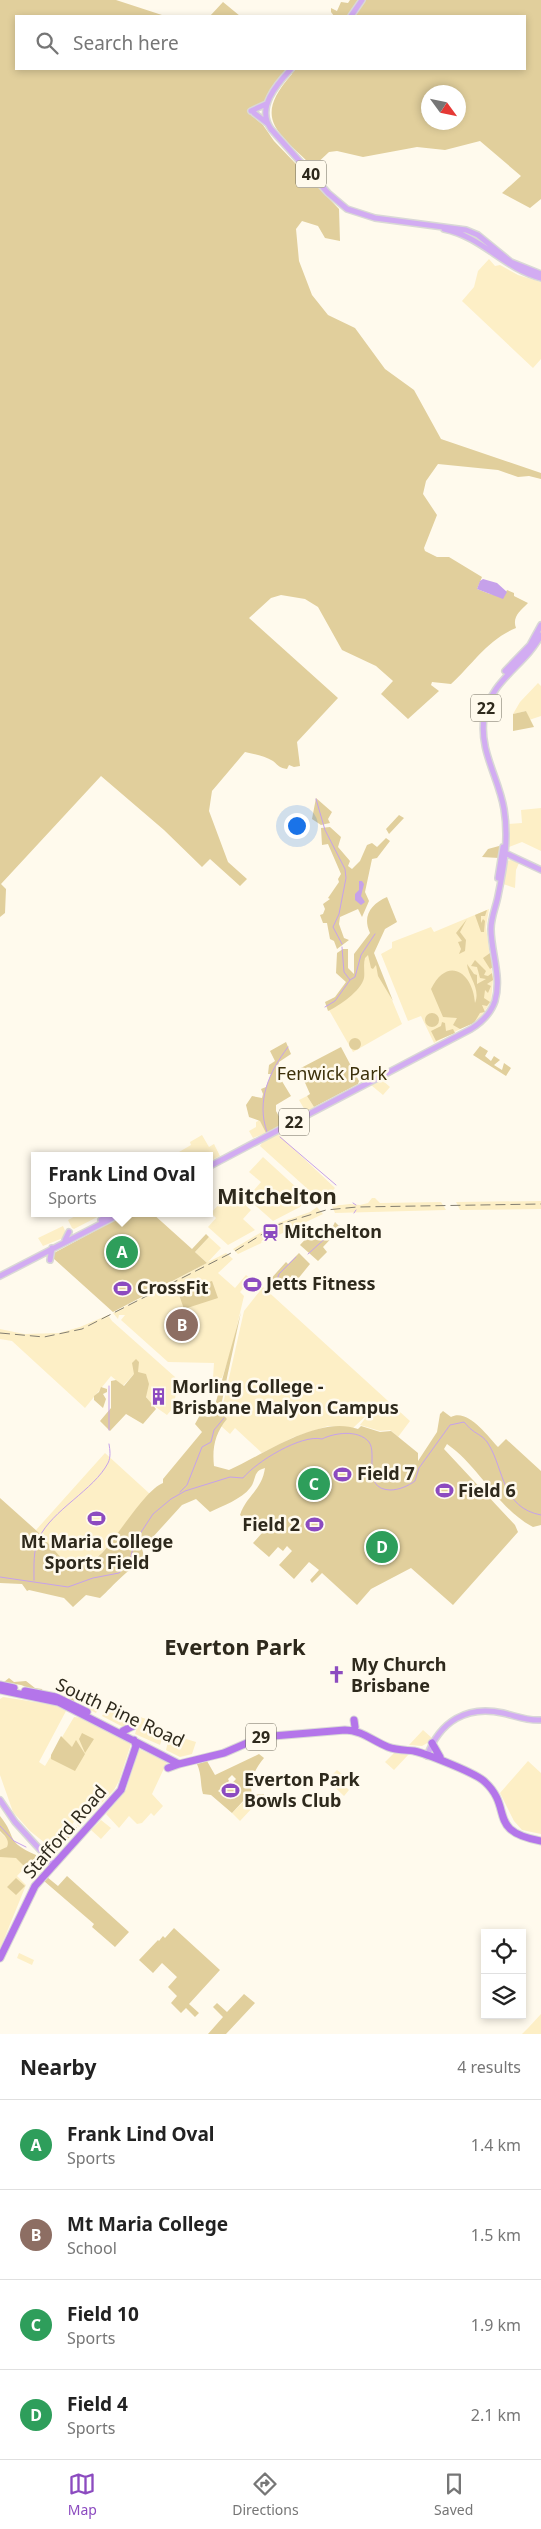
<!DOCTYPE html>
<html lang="en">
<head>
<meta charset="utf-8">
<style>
  :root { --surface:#fff; --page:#f2f2f2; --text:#222; --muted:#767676; --line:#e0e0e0; --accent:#8c4bc0 }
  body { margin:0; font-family:"Noto Sans",sans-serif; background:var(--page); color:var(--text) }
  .controls { position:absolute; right:15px; bottom:15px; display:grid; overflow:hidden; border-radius:0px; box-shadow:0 2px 8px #0003 }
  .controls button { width:45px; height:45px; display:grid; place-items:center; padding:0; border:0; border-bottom:1px solid var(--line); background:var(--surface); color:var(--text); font:25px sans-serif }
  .compass { position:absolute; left:421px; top:85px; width:45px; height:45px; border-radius:50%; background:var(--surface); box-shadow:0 2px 8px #0003; rotate:123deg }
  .you { position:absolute; left:296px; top:825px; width:18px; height:18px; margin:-12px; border:4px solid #fff; border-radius:50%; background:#1a73e8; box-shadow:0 0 0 8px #1a73e833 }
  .badge { display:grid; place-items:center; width:32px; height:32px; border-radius:50%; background:var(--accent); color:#fff; font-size:16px; font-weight:700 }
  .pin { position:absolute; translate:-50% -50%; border:2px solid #fff; box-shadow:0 1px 5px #0006 }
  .popup { position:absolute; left:31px; top:1152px; width:182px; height:65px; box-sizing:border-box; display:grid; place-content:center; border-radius:0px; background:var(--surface); filter:drop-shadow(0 1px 4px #0005); font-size:16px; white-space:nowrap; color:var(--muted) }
  .popup b { font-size:19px; color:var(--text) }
  .popup::after { content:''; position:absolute; left:50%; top:100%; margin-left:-10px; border:10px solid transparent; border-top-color:var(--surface) }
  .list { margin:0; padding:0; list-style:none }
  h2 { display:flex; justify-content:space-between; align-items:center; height:65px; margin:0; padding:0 20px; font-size:21px }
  h2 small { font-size:16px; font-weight:400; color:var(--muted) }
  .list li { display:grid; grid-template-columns:32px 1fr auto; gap:15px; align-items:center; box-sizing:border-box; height:90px; padding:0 20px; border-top:1px solid var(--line) }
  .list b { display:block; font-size:19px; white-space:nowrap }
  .list p { margin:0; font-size:16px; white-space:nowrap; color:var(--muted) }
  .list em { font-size:16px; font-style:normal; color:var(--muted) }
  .icon { flex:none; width:28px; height:28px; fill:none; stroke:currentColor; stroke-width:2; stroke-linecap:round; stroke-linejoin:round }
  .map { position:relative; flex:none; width:541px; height:2034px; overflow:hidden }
  .search { position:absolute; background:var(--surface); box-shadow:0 2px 8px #0003; left:15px; right:15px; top:15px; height:55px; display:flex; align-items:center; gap:12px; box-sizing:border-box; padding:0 18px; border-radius:0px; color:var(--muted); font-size:19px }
  .sheet { height:425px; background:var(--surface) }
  nav { display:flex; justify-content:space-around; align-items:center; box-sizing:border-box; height:70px; border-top:1px solid var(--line); background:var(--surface); font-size:14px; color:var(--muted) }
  nav a { display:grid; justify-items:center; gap:2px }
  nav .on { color:var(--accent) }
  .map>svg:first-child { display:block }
  .built { fill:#fdefc6 }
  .green { fill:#e1cf9c; fill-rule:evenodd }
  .water { fill:#c6a1ea }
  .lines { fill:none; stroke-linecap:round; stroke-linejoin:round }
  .stream { stroke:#c6a1ea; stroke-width:1 }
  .major-casing { stroke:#d9d8d6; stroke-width:8 }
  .highway-casing { stroke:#d9d8d6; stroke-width:9 }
  .major { stroke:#d2acf2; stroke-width:5 }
  .highway { stroke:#b475ea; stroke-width:7 }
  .rail { stroke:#827d70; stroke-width:1; stroke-dasharray:10 5; stroke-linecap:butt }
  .labels { text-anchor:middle; stroke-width:5; stroke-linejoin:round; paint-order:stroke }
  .shield { fill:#fffaed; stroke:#6d685b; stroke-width:1 }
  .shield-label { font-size:16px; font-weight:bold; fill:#2e291c }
  .park-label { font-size:18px; fill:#3c300a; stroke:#fffaed }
  .poi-label { font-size:18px; font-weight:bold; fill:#2e291c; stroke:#fffaed; text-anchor:start }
  .street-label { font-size:18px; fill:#2e291c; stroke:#fffaed }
  .district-label { font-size:22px; font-weight:bold; fill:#2e291c; stroke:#fffaed }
</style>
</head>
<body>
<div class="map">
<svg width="541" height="2034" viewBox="0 0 541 2034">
  <rect width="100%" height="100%" fill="#fffaed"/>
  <path class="built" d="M489,259L495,266L500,265L518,275L541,282V359L533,368L462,301L474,287L478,271Z
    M538,683L541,686V716L529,720L526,711L513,714L520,702Z
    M541,808V851L522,842L509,847L508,824L522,823L521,810Z
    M511,860L519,863L516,870L515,888L503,884L507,861Z
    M489,909L486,927L493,979L491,1002L479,1019L434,1043L421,1016L408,1021L381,954L392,948V942L431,927L434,932Z
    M372,952L402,1024L353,1052L329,1010L352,993L363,956Z
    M382,1080L390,1087L383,1095L371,1085Z
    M307,1096L314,1107L306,1112L299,1100Z
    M260,1120L266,1133L253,1138L249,1131L256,1127V1122Z
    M278,1134L335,1188L322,1202L260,1146L262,1143Z
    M202,1135L209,1147L214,1144L220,1156L210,1161V1156H181L179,1152L191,1145L190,1142Z
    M263,1157L308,1198L300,1207L273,1221L247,1198L261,1182L249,1172Z
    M230,1192L251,1210L243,1219L255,1230L228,1245L208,1227L216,1218L211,1213Z
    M372,1198H375L380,1203L441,1202L446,1210L335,1213L332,1206L350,1204L360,1205L368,1203Z
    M541,1201V1209L460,1210L456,1202Z
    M317,1207L323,1214L238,1254L233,1249L275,1224L310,1212Z
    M81,1213H105L74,1229L72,1228L68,1220Z
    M63,1226L66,1233L63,1238L43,1246L38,1238Z
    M209,1237L221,1248L208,1262L226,1253L233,1259L218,1273L235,1288L246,1275L251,1279L240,1292L244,1296L231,1351L222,1378H213L214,1363L168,1362L121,1320L125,1315H119L118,1319L113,1313L207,1263L195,1252Z
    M263,1287L410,1421L398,1437L390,1430L380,1431L360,1425L371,1411L353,1428L328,1426L294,1437L262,1453L235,1428L230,1434L221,1426L227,1419L222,1413V1409L244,1311Z
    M108,1315L112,1321L175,1377L177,1389L173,1408L167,1415L150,1403L133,1375L123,1386L111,1376L85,1408L12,1341L0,1339V1329L24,1334L59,1333L80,1327Z
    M105,1453L150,1494L101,1554L73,1572L36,1530Z
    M92,1696L103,1702L96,1713L86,1708Z
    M3,1697L54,1705L66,1711L39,1762L45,1766L74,1717L83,1718L131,1744L119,1781L114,1790L79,1827L77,1825L81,1819L77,1816L70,1829L50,1842L45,1843L30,1831L13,1812L0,1775V1699Z
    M108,1704L133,1715L130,1724L123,1727L102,1716Z
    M140,1717L153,1721L151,1728L164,1732L160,1745L135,1734Z
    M423,1730L432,1738L429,1742L422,1746L409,1745Z
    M170,1734L196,1742L192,1754L180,1757L166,1750Z
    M139,1749L167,1762L152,1794L163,1806L154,1816L151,1813L142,1823L137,1824L129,1816L119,1828L106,1814L126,1790Z
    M395,1752L409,1754L394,1770L385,1762Z
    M528,1761L541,1773V1834L522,1830L514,1821L500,1793Z
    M337,1770L348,1779L343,1784L349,1790L344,1796L327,1780Z
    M246,1799L254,1806L240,1821L232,1813Z
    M101,1820L111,1828L101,1839L91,1830Z
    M0,1832L31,1861L17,1876L26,1885L0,1949Z
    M19,1953L34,1960L32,1965L17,1958Z
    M541,2014V2034H522L529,2027Z"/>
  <path class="green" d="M0,0H116L165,16H16V69H286L263,105L250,114L263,125L274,141L339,209L340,241L325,238L318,226L302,221L296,229L299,261L312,295L328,315L355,328L385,369L414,390L441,439L541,473V479L529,476L518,477L498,470L438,464L426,481L423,494L437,515L424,548L425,551L437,557H449L482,577L477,589L490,594L504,596L507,590L514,593V596L528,603C520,611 512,617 516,628C488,639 472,665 451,684L432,682L431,685L439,691L408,719L381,694L393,681L376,666L342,650L318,607L305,599L281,595L271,598L249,618L338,698L297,742L300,766L294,767L289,765L287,769C279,768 278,765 273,761C265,756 254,754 245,752L212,791L209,811L228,862L247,879L240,886L210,859L202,867L164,830L101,776L1,884L6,889L5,913L0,917Z
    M350,0H358L349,16H334L331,12V8L337,11L341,2L348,3Z
    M366,0H541V199L530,208L502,193L521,176L480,141L445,150L417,147L363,157L337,151L329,152L313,167C279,132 251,120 292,74L291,72L297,69H525V16H355L358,8ZM428,92H458V122H428Z
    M223,2L240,16H210Z
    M526,711L534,727L513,731V714Z
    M316,798L332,812L328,819L330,823L321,825L312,819Z
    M399,815L404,818L389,834L386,829Z
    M330,827L341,837L338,847L350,861L348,866L352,869L360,861L367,845L372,843L377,847L386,838L390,841L377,858L372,859L365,892L369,901L362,917L358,909L340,917L339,924L344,938L349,940L337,949L334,941L330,939L327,923H323L320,915L323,914L325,909L323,904L330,899L328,898L339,882L338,879L341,874L328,844L322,845L321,828Z
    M499,846V858L482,857L488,849Z
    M387,897L397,922L385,929L374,953L393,1001L378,976L376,965L373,969L371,968L368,955L365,958C363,965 365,972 364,978C361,991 339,1006 328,1011L325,1002L335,997L346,982L336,973L337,953L343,949H348V968L354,974V954L370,933C362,916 371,904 387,897Z
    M487,910L485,916H481V923L483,919L485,921L484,932H481L475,915Z
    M467,919L460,932L466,940L465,951L459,954L461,949L458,942L462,941L456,933Z
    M490,953L493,967L490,969L483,958Z
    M475,960L486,971L484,975L488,976L492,973L493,980L487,984L491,986L488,993L485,990L484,998L490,1002L487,1006L482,1005L485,1012L480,1013L474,1023L460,1029L453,1025L457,1018L443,1017L431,989C448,955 473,973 475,1003C481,988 468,977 467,964L474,974L477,975V984L486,979L480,978L477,967L471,966Z
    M425 1020a7 7 0 1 1 14 0a7 7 0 1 1-14 0Z
    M442,1022L445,1023L446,1031L453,1029L455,1033L436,1041L431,1031L441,1026Z
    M349 1044a6 6 0 1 1 12 0a6 6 0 1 1-12 0Z
    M286,1042L291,1054L279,1062L277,1070L280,1071V1078L291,1096L276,1105V1111L283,1124L266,1133L260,1121L249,1117L246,1105L252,1096L262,1098L263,1094L261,1089L266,1087L271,1074H268L269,1065L275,1061L270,1051Z
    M480,1046L488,1051L485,1056L491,1061L494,1056L500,1060L494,1065L502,1070L504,1063L511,1068L506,1076L473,1055Z
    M341,1047L359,1081L358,1084L314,1107L307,1096L310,1094L299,1069Z
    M128,1213H152L192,1249L206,1234L209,1237L195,1252L207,1263L113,1312L53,1258L54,1253Z
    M335,1222L341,1228L323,1247L327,1252L318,1261L300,1245L314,1230L310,1228L289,1236L310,1227L318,1233L332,1228Z
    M299,1253L310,1264L297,1280L292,1275L281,1292L268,1282L286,1262L288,1264Z
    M212,1281L218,1298L184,1309L178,1292Z
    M241,1312L219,1415L222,1413L227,1419C215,1433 212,1448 214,1466L229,1470C265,1454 318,1415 358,1429L361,1426L380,1432L391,1431L418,1453V1461L437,1432L440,1414L443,1411L451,1417C467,1408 487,1435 498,1447L506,1439L541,1471V1525L533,1527C497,1508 480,1467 447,1444L444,1449L515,1525L518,1532L453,1605L411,1568L371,1589L357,1605L322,1573L312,1583L310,1580L319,1570L309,1562L294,1579L279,1565L292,1551L287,1546L283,1551L278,1547L269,1557L253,1543L262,1533L240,1515C246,1496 262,1490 265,1468C252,1471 257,1480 250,1488C242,1499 222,1506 210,1512L196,1499L182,1505L142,1549L146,1562C126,1568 115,1585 100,1598L86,1595L73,1607L64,1598L29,1590L27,1591L22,1584L0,1583V1498L38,1532L73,1571C82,1566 95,1560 102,1553C117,1537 146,1489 163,1483V1479L202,1432L195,1424L200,1415L208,1417L212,1416Z
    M136,1359L139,1362L138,1372L146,1374L149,1384L146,1397L156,1409L143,1424L126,1414L110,1431L100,1421L111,1408V1381L116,1380L124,1386L134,1374L132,1363Z
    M101,1387L107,1389V1392L103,1394L106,1399L103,1408L94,1400V1396L99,1392Z
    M9,1678L14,1682L26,1681L35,1688L42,1689L43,1693L21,1685L4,1682Z
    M71,1684L82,1690L76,1702L64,1697Z
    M82,1733L94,1739L85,1753L79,1739Z
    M61,1736L72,1747L76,1740L85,1754L75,1771L51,1759V1755Z
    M259,1754L264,1758C255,1769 249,1780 252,1795L264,1794L263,1797L254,1806L245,1799L232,1813L211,1795L203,1794C200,1784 202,1775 197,1764L207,1761L215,1775ZM232,1775L236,1779L222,1794L218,1791L229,1781L228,1779Z
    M0,1816C18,1838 4,1841 36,1855L38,1865L35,1868L25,1867L16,1858L0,1857V1850L7,1847C10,1840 5,1836 0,1831Z
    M74,1827H77L75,1831L57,1851L53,1853L45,1847L55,1844Z
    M67,1876L129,1932L115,1947L92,1927L94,1924L44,1881L47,1877L58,1886Z
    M16,1878L25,1886L16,1895L7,1887Z
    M174,1928L220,1970L189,2004L199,2013L195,2017L186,2008L181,2013L171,2003L177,1996L168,1987L177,1977L162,1963L153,1973L139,1960L158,1940L159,1941L163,1936L165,1938Z
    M244,1994L255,2003L226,2034H208L223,2017L213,2007L217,2003L227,2012Z"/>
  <path class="water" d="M483,579L497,583L507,592L503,599L477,589L480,581Z
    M359,881H362L364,884L361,896L365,902L361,905L355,900V894L359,890Z"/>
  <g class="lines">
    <path class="stream" d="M316,799L325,830L345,869L346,878L339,914L333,927L342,944
      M350,980L355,977L361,955L375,934
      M325,1007L335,1001L350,980L344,972L342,947
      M267,1132C256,1101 269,1072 288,1047
      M280,1137L336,1185
      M353,1203L356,1205
      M354,1213L356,1210
      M308,1254L339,1226
      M274,1288L279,1274L296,1257
      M109,1386V1430
      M180,1492L187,1485L202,1447L211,1442L214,1430L224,1418
      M0,1577L68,1587L93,1578L119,1573L130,1561L134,1543L153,1514L171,1499L185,1491L230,1477L243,1478C256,1462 301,1434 322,1439C334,1433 358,1429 369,1442C378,1454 361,1489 390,1490C399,1490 408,1486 415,1481L419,1468L450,1425L464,1422C467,1425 469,1428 472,1430C478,1435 484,1436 489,1445C504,1470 502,1508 541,1515
      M34,1580C34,1566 33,1550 39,1538C52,1510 94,1490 108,1463C111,1457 110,1450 109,1444
      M0,1826L14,1841L26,1847
      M47,1849L56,1847L72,1832"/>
    <defs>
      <path id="major" d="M351,16L362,0
        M291,69C276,85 256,108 271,129L328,193L347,209L375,218L466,230L478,235L511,262L541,274
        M251,111L266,104
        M254,113L267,123
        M444,229C483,237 503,268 541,278
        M505,671L530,645L541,625
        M503,852L541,870
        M498,878L503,847
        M210,1166L471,1029C482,1022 491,1013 495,1001C502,977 491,952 491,929C491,917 496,907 498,896C504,867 509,839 504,809C499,778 479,751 484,718C490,680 525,666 541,635
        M101,1220L114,1213
        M65,1240L69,1232
        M50,1260L52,1248
        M0,1276L122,1213
        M427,1756C440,1721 467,1705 503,1713C516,1716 527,1721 541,1720
        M0,1800L15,1822L54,1865"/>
      <path id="highway" d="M0,1685L14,1688
        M0,1690L58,1702L179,1764L224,1753L261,1737L345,1730C361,1730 373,1741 388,1747C396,1750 405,1750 414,1751C427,1754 476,1773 485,1782C514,1809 486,1831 541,1841
        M25,1691L56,1697L87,1712
        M354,1720L355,1727
        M123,1731L133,1726
        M432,1743L440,1757
        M168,1768L179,1764
        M0,1958L35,1886L121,1790L136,1746L134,1740"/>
    </defs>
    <use href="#major" class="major-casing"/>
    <use href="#highway" class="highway-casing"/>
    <use href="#major" class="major"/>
    <use href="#highway" class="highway"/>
    <path class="rail" d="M0,1333L44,1337L82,1329L235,1251L277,1225L326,1210L357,1207L541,1204"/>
  </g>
  <defs>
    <symbol id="station-bare" viewBox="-9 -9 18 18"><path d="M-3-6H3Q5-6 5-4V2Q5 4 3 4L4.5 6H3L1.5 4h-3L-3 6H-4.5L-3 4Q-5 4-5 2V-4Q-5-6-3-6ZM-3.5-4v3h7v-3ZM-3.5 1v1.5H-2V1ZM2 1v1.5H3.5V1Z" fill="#8c4bc0" stroke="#fffaed" stroke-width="2.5" paint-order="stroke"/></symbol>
    <symbol id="stadium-bare" viewBox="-9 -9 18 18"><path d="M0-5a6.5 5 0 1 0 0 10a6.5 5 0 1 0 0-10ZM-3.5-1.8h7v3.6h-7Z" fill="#8c4bc0" stroke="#fffaed" stroke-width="2.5" paint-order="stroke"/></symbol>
    <symbol id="building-bare" viewBox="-9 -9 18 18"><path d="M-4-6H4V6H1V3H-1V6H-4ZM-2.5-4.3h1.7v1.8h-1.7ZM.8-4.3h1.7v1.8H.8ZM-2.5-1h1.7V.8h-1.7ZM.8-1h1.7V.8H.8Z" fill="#8c4bc0" stroke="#fffaed" stroke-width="2.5" paint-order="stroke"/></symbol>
    <symbol id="church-bare" viewBox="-9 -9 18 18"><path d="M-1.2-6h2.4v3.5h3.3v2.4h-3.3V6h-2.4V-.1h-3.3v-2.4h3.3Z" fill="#8c4bc0" stroke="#fffaed" stroke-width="2.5" paint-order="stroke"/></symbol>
  </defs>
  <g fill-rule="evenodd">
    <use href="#station-bare" x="258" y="1220" width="25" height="25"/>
    <use href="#stadium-bare" x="240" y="1272" width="25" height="25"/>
    <use href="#stadium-bare" x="110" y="1276" width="25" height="25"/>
    <use href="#building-bare" x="146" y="1384" width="25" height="25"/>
    <use href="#stadium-bare" x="330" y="1462" width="25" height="25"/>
    <use href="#stadium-bare" x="432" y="1478" width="25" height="25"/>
    <use href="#stadium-bare" x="84" y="1506" width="25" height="25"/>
    <use href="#stadium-bare" x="302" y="1512" width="25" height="25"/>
    <use href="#church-bare" x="324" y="1662" width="25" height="25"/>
    <use href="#stadium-bare" x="218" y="1778" width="25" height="25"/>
  </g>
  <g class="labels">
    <g class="shield">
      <rect x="296" y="160.5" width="30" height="27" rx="4"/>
      <rect x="471" y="694.5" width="30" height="27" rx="4"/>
      <rect x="279" y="1108.5" width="30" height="27" rx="4"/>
      <rect x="246" y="1723.5" width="30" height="27" rx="4"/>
    </g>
    <g class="shield-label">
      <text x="311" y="180">40</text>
      <text x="486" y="714">22</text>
      <text x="294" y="1128">22</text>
      <text x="261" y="1743">29</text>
    </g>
    <g class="park-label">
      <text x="332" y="1080">Fenwick Park</text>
    </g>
    <g class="poi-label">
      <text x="284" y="1238">Mitchelton</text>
      <text x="266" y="1290">Jetts Fitness</text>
      <text x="137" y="1294">CrossFit</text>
      <text x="172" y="1393">Morling College -<tspan x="172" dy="21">Brisbane Malyon Campus</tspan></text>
      <text x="357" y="1480">Field 7</text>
      <text x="458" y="1497">Field 6</text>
      <text x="300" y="1531" text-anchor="end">Field 2</text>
      <text x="97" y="1548" text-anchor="middle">Mt Maria College<tspan x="97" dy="21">Sports Field</tspan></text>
      <text x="351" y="1671">My Church<tspan x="351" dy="21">Brisbane</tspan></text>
      <text x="244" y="1786">Everton Park<tspan x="244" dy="21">Bowls Club</tspan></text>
    </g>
    <g class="street-label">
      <text transform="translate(120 1713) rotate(25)" y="6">South Pine Road</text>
      <text transform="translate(65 1832) rotate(-49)" y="6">Stafford Road</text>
    </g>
    <g class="district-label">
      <text x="277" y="1204">Mitchelton</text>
      <text x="235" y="1655">Everton Park</text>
    </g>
  </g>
</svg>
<div class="controls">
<button><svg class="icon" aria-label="locate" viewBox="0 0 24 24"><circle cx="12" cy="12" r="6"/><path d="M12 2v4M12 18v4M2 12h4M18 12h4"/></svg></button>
<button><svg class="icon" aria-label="layers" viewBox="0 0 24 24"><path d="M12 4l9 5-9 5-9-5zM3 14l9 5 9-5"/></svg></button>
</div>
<svg class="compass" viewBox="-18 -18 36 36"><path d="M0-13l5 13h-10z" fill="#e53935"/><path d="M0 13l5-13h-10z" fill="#767676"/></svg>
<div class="you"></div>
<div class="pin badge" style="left:122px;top:1252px;background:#2e9e5b">A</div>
<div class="popup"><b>Frank Lind Oval</b>Sports</div>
<div class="pin badge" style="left:182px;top:1325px;background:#8d6e63">B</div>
<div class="pin badge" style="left:314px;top:1484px;background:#2e9e5b">C</div>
<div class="pin badge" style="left:382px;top:1547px;background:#2e9e5b">D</div>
<div class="search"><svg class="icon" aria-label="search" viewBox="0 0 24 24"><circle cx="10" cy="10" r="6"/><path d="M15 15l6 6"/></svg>Search here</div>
</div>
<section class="sheet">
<h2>Nearby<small>4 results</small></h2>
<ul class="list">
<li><span class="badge" style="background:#2e9e5b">A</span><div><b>Frank Lind Oval</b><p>Sports</p></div><em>1.4 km</em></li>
<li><span class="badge" style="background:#8d6e63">B</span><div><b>Mt Maria College</b><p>School</p></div><em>1.5 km</em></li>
<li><span class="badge" style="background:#2e9e5b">C</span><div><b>Field 10</b><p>Sports</p></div><em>1.9 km</em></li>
<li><span class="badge" style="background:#2e9e5b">D</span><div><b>Field 4</b><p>Sports</p></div><em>2.1 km</em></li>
</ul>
</section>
<nav>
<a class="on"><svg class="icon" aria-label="map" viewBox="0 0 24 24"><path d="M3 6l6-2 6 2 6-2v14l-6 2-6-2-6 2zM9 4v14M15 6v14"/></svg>Map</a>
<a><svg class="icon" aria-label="directions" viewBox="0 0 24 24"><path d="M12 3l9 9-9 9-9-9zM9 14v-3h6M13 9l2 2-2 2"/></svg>Directions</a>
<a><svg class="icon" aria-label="saved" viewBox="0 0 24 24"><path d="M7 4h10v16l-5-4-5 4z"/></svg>Saved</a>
</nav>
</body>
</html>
